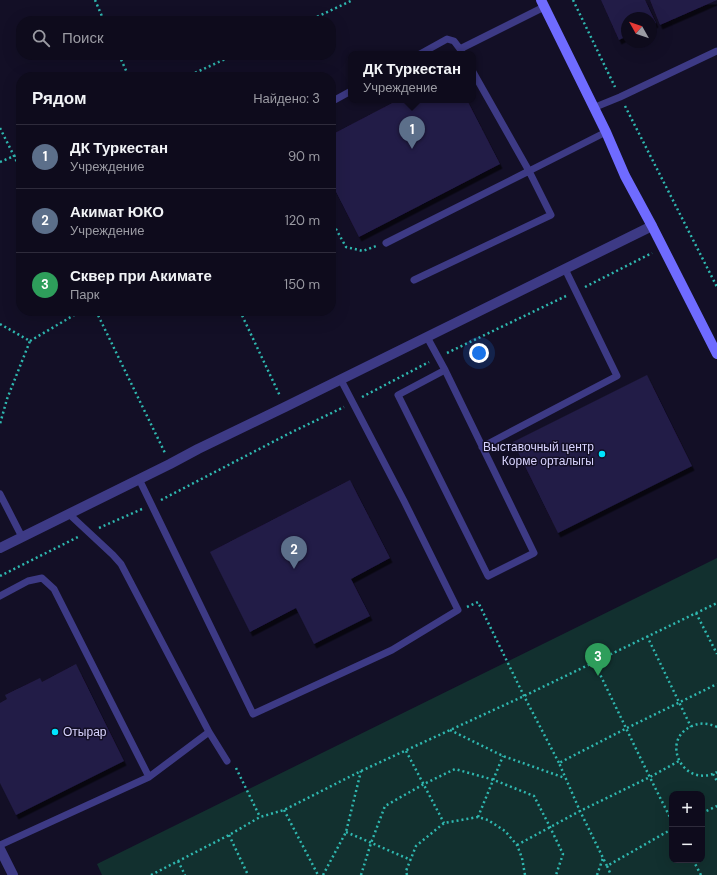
<!DOCTYPE html>
<html lang="ru">
<head>
<meta charset="utf-8">
<style>
  :root { --surface:#0e0b1c; --page:#171425; --text:#f1f3f6; --muted:#9b9ba3; --line:#2e2b3b; --accent:#b45309 }
  body { margin:0; font-family:"DM Sans",sans-serif; background:var(--page); color:var(--text) }
  .controls { position:absolute; right:12px; bottom:12px; display:grid; overflow:hidden; border-radius:8px; box-shadow:0 4px 16px #0002 }
  .controls button { width:36px; height:36px; display:grid; place-items:center; padding:0; border:0; border-bottom:1px solid var(--line); background:var(--surface); color:var(--text); font:20px sans-serif }
  .compass { position:absolute; left:621px; top:12px; width:36px; height:36px; border-radius:50%; background:var(--surface); box-shadow:0 4px 16px #0002; rotate:310deg }
  .you { position:absolute; left:479px; top:353px; width:14px; height:14px; margin:-10px; border:3px solid #fff; border-radius:50%; background:#1a73e8; box-shadow:0 0 0 6px #1a73e833 }
  .badge { display:grid; place-items:center; width:26px; height:26px; border-radius:50%; background:var(--accent); color:#fff; font-size:13px; font-weight:700 }
  .pin { position:absolute; translate:-50% -33px; filter:drop-shadow(0 1px 2px #0008) }
  .pin::after { content:''; position:absolute; top:21px; width:14px; height:12px; background:inherit; clip-path:polygon(0 0,100% 0,50% 100%) }
  .popup { position:absolute; left:348px; top:51px; width:128px; height:52px; box-sizing:border-box; display:grid; place-content:center; border-radius:8px; background:var(--surface); filter:drop-shadow(0 1px 3px #0005); font-size:13px; white-space:nowrap; color:var(--muted) }
  .popup b { font-size:15px; color:var(--text) }
  .popup::after { content:''; position:absolute; left:50%; top:100%; margin-left:-8px; border:8px solid transparent; border-top-color:var(--surface) }
  .list { margin:0; padding:0; list-style:none }
  h2 { display:flex; justify-content:space-between; align-items:center; height:52px; margin:0; padding:0 16px; font-size:17px }
  h2 small { font-size:13px; font-weight:400; color:var(--muted) }
  .list li { display:grid; grid-template-columns:26px 1fr auto; gap:12px; align-items:center; box-sizing:border-box; height:64px; padding:0 16px; border-top:1px solid var(--line) }
  .list b { display:block; font-size:15px; white-space:nowrap }
  .list p { margin:0; font-size:13px; white-space:nowrap; color:var(--muted) }
  .list em { font-size:13px; font-style:normal; color:var(--muted) }
  .icon { flex:none; width:22px; height:22px; fill:none; stroke:currentColor; stroke-width:2; stroke-linecap:round; stroke-linejoin:round }
  .map { position:relative; flex:none; width:717px; height:875px; overflow:hidden }
  .search { position:absolute; background:var(--surface); box-shadow:0 4px 16px #0002; left:16px; top:16px; width:320px; height:44px; display:flex; align-items:center; gap:10px; box-sizing:border-box; padding:0 14px; border-radius:16px; color:var(--muted); font-size:15px }
  .panel { position:absolute; background:var(--surface); box-shadow:0 4px 16px #0002; left:16px; top:72px; width:320px; height:244px; border-radius:16px }
  .map>svg:first-child { display:block }
  .green { fill:#12302f; fill-rule:evenodd }
  .building { fill:#241b47; filter:url(#shadow) }
  .lines { fill:none; stroke-linecap:round; stroke-linejoin:round }
  .path { stroke:#2fb8b0; stroke-width:2.5; stroke-dasharray:2 3; stroke-linecap:butt }
  .lane { stroke:#3d3a85; stroke-width:7 }
  .street { stroke:#3d3a85; stroke-width:10 }
  .secondary { stroke:#6f6bff; stroke-width:10 }
  .poi-dot { fill:#00e5ff; stroke:#130f26; stroke-width:1.5 }
  .labels { text-anchor:middle; stroke-width:3; stroke-linejoin:round; paint-order:stroke }
  .poi-label { font-size:12px; fill:#d9d4ff; stroke:#130f26; text-anchor:end }
</style>
</head>
<body>
<div class="map">
<svg width="717" height="875" viewBox="0 0 717 875">
  <defs>
    <filter id="shadow"><feDropShadow dx="2.5" dy="4.5" stdDeviation="0" flood-color="#0009"/></filter>
  </defs>
  <rect width="100%" height="100%" fill="#130f26"/>
  <path class="green" d="M717,558V875H102L97,864ZM672,794H702V860H672Z"/>
  <path class="building" d="M601,0H645L656,23L651,25V18H627V36L619,40Z
    M650,0H717L660,25Z
    M398,100H467L500,164L359,237L331,182V135Z
    M647,375L692,466L558,533L513,442Z
    M350,480L390,558L351,579L370,616L314,644L296,608L250,632L210,552Z
    M76,664L124,761L16,815L0,783V703L7,699L5,695L40,678L42,682Z"/>
  <g class="lines">
    <path class="path" d="M95,0L104,21
      M573,0L615,87
      M308,21L353,0
      M119,55L129,77
      M186,77L234,55
      M625,106L717,287
      M0,128L21,170
      M0,162L21,153
      M331,220L346,247L363,251L376,246
      M585,287L652,253
      M96,311L165,453
      M240,311L280,396
      M0,324L30,341L7,399L0,424
      M30,341L81,311
      M447,353L566,296
      M362,397L429,362
      M161,500L290,433L344,407
      M99,528L142,509
      M0,576L78,537
      M467,607L478,602L524,696L559,763
      M696,613L717,654
      M647,636L691,727
      M594,662C620,715 645,769 672,821
      M717,727C708,723 699,722 690,727C660,742 684,789 717,772
      M450,730L503,756L565,778
      M406,751L444,823
      M236,768L260,817
      M713,774L717,781
      M284,810L318,875
      M702,813L717,806
      M478,817L503,756
      M672,829L607,866L580,811L559,763L627,728L717,684
      M346,832L411,860
      M229,835L248,875
      M517,845L580,811L650,777L679,761
      M693,860L701,875
      M178,861L185,875
      M607,866L611,875
      M151,875L229,835L260,817L284,810L361,771L524,696L717,603
      M323,875L346,832L361,771
      M361,875L371,843L385,806L424,784L455,769L494,780L534,796L550,827L563,854L556,875
      M407,875L406,871L416,846L444,823L478,817L488,820L505,831L517,845L522,858L525,875
      M597,875L603,858"/>
    <path class="lane" d="M420,54L447,39L454,41L460,49
      M463,54L460,49L544,7
      M473,72L529,171L606,132
      M331,102L351,91
      M593,108L620,97L717,51
      M386,243L529,171L551,215L414,280
      M427,337L445,370L534,553L488,576L398,395L445,370
      M482,447L617,376L565,269
      M139,479L253,714L392,650L458,610L404,501L341,380
      M0,494L22,537
      M69,514L113,555L121,564L209,732L227,761
      M0,596L28,581L42,578L54,589L149,777
      M0,845L149,777L209,732"/>
    <path class="street" d="M0,548L170,464L198,449L285,407L652,226
      M0,849L13,875"/>
    <path class="secondary" d="M541,0L606,132L625,176L652,226L717,354"/>
  </g>
  <g class="poi-dot">
    <circle cx="602" cy="454" r="4"/>
    <circle cx="55" cy="732" r="4"/>
  </g>
  <g class="labels">
    <g class="poi-label">
      <text x="594" y="451">Выставочный центр<tspan x="594" dy="14">Корме орталыгы</tspan></text>
      <text x="63" y="736" text-anchor="start">Отырар</text>
    </g>
  </g>
</svg>
<div class="controls">
<button>+</button>
<button>−</button>
</div>
<svg class="compass" viewBox="-18 -18 36 36"><path d="M0-13l5 13h-10z" fill="#e53935"/><path d="M0 13l5-13h-10z" fill="#9b9ba3"/></svg>
<div class="you"></div>
<div class="pin badge" style="left:412px;top:149px;background:#5c6f8a">1</div>
<div class="popup"><b>ДК Туркестан</b>Учреждение</div>
<div class="pin badge" style="left:294px;top:569px;background:#5c6f8a">2</div>
<div class="pin badge" style="left:598px;top:676px;background:#2e9e5b">3</div>
<div class="search"><svg class="icon" aria-label="search" viewBox="0 0 24 24"><circle cx="10" cy="10" r="6"/><path d="M15 15l6 6"/></svg>Поиск</div>
<section class="panel">
<h2>Рядом<small>Найдено: 3</small></h2>
<ul class="list">
<li><span class="badge" style="background:#5c6f8a">1</span><div><b>ДК Туркестан</b><p>Учреждение</p></div><em>90 m</em></li>
<li><span class="badge" style="background:#5c6f8a">2</span><div><b>Акимат ЮКО</b><p>Учреждение</p></div><em>120 m</em></li>
<li><span class="badge" style="background:#2e9e5b">3</span><div><b>Сквер при Акимате</b><p>Парк</p></div><em>150 m</em></li>
</ul>
</section>
</div>
</body>
</html>
